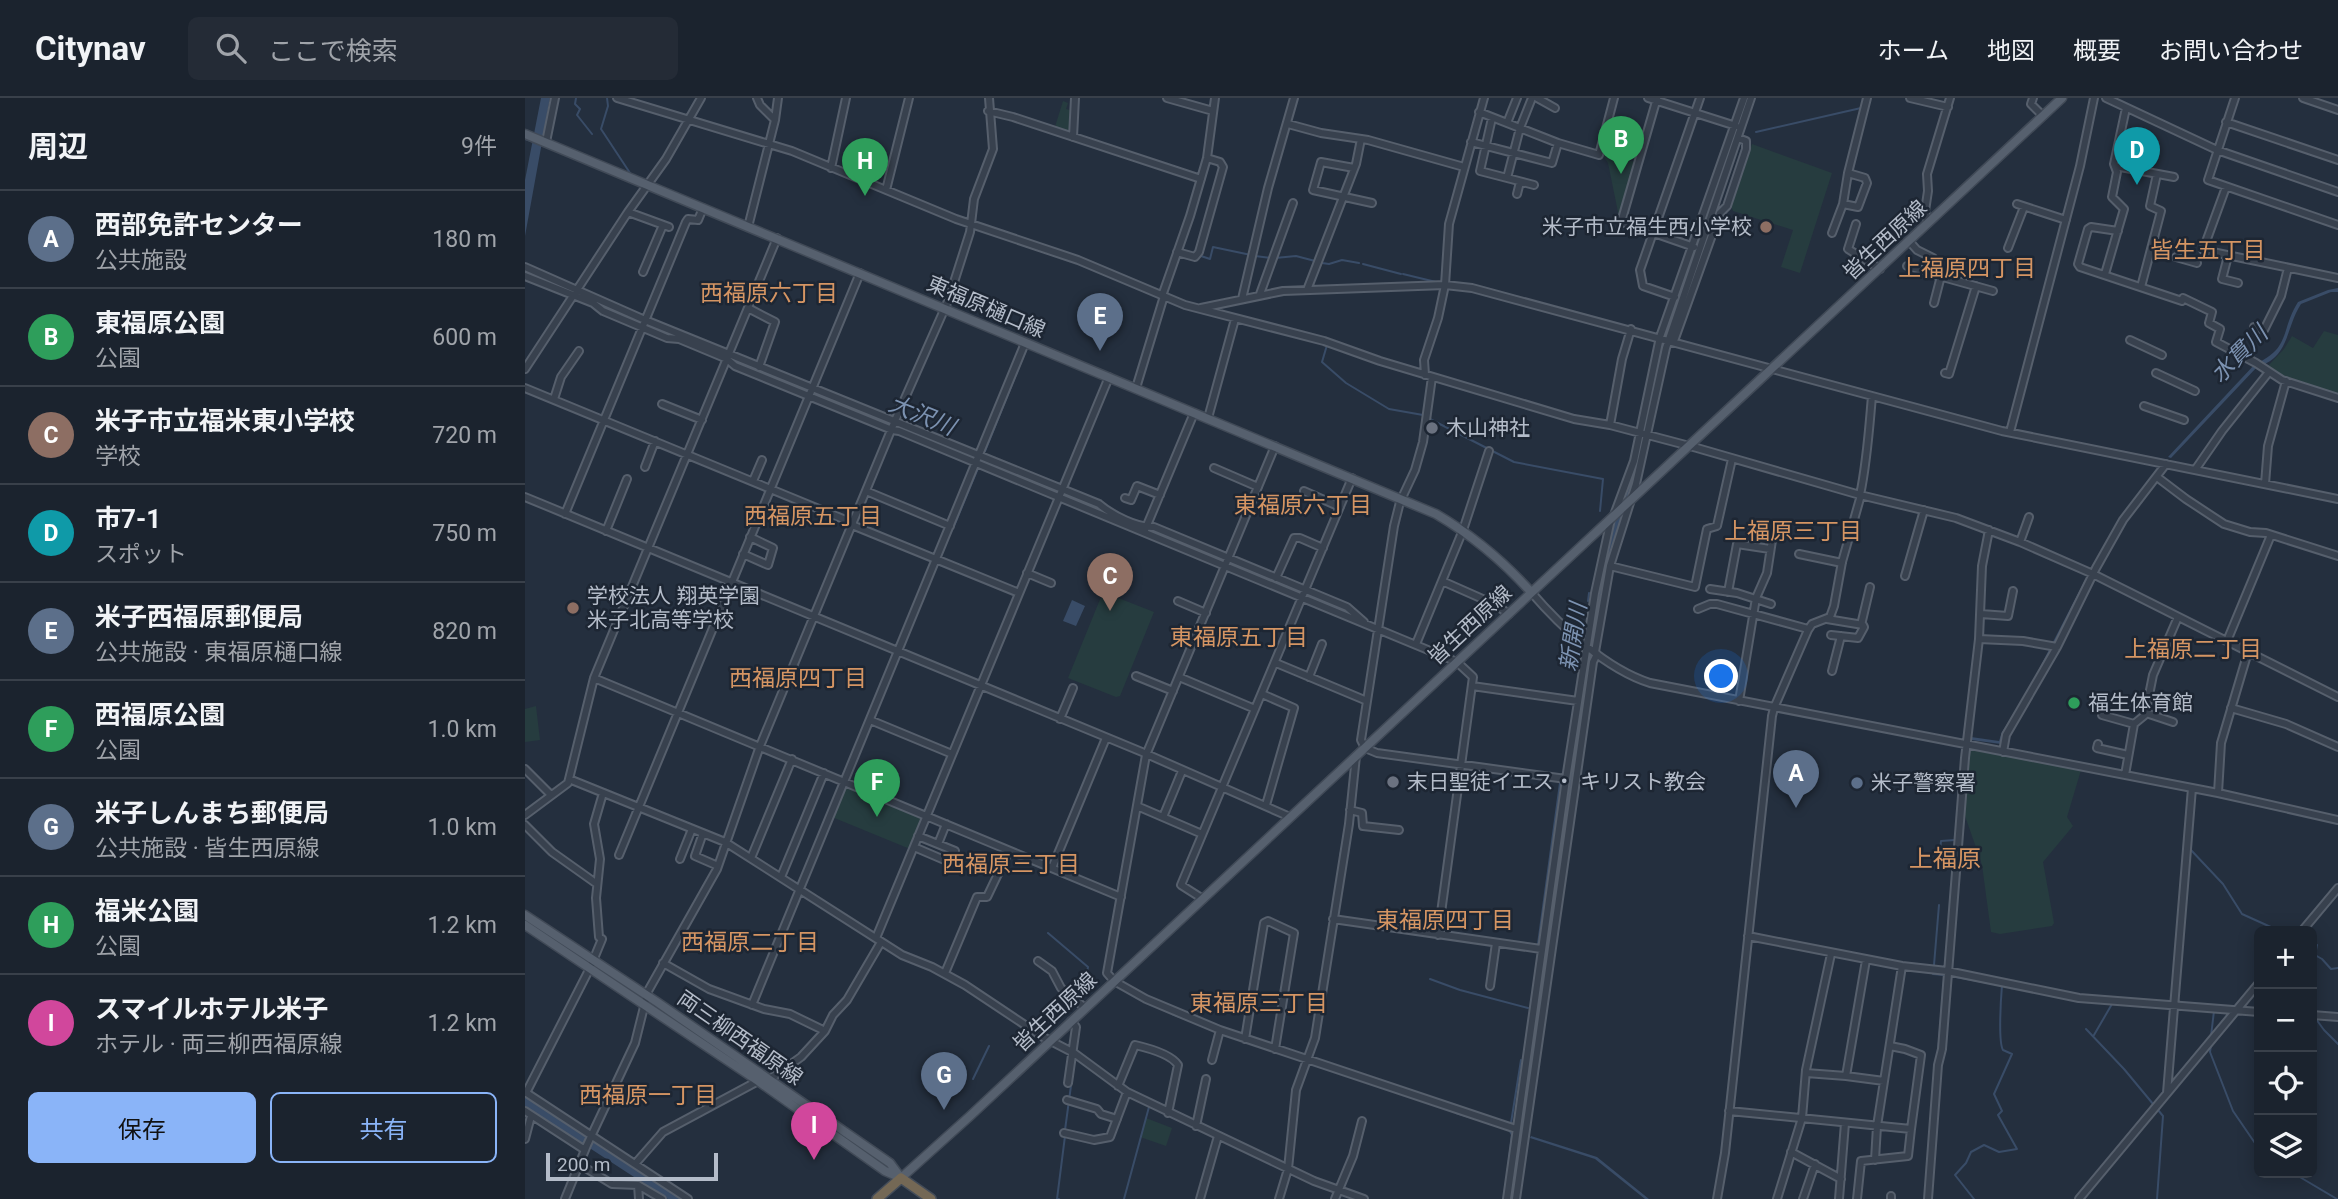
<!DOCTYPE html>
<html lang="ja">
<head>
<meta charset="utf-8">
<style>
  :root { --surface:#1b232e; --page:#242b36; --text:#f1f3f6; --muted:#a0a4aa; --line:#39404a; --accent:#8ab4f8 }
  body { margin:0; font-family:Roboto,"Noto Sans JP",sans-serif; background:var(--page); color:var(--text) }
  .controls { position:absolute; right:21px; bottom:21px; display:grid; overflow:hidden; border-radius:10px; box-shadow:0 4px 18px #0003 }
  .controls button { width:63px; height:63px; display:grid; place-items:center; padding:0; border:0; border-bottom:2px solid var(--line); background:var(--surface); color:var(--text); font:35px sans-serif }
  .scale { position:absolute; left:21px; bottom:18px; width:172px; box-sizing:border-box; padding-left:7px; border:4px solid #b4bcc9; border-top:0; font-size:19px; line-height:24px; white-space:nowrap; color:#b4bcc9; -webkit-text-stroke:5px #1d2633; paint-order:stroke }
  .you { position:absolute; left:1197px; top:579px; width:24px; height:24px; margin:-18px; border:5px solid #fff; border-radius:50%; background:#1a73e8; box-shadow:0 0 0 10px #1a73e833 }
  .badge { display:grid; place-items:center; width:46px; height:46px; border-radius:50%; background:var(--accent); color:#fff; font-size:23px; font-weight:700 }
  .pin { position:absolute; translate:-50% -58px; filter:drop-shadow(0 2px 4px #0008) }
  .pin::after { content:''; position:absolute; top:37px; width:24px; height:21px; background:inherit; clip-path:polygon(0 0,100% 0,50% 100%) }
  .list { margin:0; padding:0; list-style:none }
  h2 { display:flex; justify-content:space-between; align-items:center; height:91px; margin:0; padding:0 28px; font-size:30px }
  h2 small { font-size:23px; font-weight:400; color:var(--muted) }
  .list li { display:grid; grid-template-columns:46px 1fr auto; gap:21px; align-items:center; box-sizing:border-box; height:98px; padding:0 28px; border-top:2px solid var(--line) }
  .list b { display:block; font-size:26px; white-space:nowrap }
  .list p { margin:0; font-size:23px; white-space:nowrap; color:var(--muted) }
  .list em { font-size:23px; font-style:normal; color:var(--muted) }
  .actions { display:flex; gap:14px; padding:21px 28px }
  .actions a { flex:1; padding:16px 0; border:2px solid var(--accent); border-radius:10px; text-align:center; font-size:24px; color:var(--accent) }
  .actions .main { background:var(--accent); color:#111 }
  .icon { flex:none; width:38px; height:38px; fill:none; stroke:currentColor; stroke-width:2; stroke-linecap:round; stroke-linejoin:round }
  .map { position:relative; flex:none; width:1813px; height:1101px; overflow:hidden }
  header { display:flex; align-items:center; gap:42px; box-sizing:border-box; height:98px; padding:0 35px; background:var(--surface); border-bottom:2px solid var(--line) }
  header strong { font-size:33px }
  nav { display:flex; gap:38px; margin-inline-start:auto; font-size:24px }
  .search { width:490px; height:63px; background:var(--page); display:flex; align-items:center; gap:18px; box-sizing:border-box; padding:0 24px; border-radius:10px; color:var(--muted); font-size:26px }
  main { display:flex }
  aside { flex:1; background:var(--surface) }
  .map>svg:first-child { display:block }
  .green { fill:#263c3f }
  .water { fill:#394c67 }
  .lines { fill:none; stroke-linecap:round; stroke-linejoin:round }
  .stream { stroke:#394c67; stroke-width:2 }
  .river { stroke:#394c67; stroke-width:10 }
  .minor-casing { stroke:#565f6c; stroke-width:10 }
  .major-casing { stroke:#414a57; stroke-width:11 }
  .highway-casing { stroke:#434c59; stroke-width:12 }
  .minor { stroke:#38414e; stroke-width:6 }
  .major { stroke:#56606e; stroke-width:8 }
  .highway { stroke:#746855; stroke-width:9 }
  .education-dot { fill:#8d6e63; stroke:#1d2633; stroke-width:2.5 }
  .worship-dot { fill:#6b7280; stroke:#1d2633; stroke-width:2.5 }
  .leisure-dot { fill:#2e9e5b; stroke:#1d2633; stroke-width:2.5 }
  .service-dot { fill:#5c6f8a; stroke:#1d2633; stroke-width:2.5 }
  .labels { text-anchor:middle; stroke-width:5; stroke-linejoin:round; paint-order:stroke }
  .poi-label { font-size:21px; fill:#b4bcc9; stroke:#1d2633; text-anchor:start }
  .street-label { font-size:21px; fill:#b4bcc9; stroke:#1d2633 }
  .neighbourhood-label { font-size:23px; fill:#d59563; stroke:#1d2633 }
  .water-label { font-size:23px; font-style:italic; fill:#7c92b1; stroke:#1d2633 }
  .quarter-label { font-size:24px; fill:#d59563; stroke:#1d2633 }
</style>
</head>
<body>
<header>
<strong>Citynav</strong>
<div class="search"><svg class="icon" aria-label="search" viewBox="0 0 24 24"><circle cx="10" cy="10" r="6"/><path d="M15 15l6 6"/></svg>ここで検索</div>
<nav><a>ホーム</a><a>地図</a><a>概要</a><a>お問い合わせ</a></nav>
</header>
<main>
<aside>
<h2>周辺<small>9件</small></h2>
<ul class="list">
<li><span class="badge" style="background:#5c6f8a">A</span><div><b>西部免許センター</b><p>公共施設</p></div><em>180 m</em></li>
<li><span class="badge" style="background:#2e9e5b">B</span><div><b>東福原公園</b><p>公園</p></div><em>600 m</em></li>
<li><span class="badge" style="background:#8d6e63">C</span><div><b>米子市立福米東小学校</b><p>学校</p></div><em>720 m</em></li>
<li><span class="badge" style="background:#0f9aa8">D</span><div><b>市7-1</b><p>スポット</p></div><em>750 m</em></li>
<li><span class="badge" style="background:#5c6f8a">E</span><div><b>米子西福原郵便局</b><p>公共施設 · 東福原樋口線</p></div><em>820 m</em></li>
<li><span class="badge" style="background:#2e9e5b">F</span><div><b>西福原公園</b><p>公園</p></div><em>1.0 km</em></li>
<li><span class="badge" style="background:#5c6f8a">G</span><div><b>米子しんまち郵便局</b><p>公共施設 · 皆生西原線</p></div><em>1.0 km</em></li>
<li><span class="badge" style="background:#2e9e5b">H</span><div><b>福米公園</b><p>公園</p></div><em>1.2 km</em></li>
<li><span class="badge" style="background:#d1479c">I</span><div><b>スマイルホテル米子</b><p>ホテル · 両三柳西福原線</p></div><em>1.2 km</em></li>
</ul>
<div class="actions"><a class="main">保存</a><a>共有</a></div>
</aside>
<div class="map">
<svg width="1813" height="1101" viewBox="0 0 1813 1101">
  <rect width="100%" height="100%" fill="#242f3e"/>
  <path class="green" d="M538,3L543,5L541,11L549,13L547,37L529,32Z
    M1227,46L1307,75L1275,175L1256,169L1268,132L1208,113L1206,108Z
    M1077,56L1110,64L1094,119L1083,65Z
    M1799,233L1813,237V296L1760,280L1743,268L1759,251L1767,238L1788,250Z
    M578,494L629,514L595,598L591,599L543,580Z
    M11,608L15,642L0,644V611Z
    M1446,651L1556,672L1542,719L1548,728L1518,764L1529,825L1527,828L1475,836L1466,834L1457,767L1438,712L1443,652Z
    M320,687L397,719L385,751L307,719Z
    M621,1020L647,1030L641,1048L615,1039Z"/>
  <path class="water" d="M16,0H25L0,138V82Z
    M1220,0H1224L1140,244L1111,373L1084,458L1046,697L989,1101H985L1037,729L1077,468L1139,234Z
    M1813,190V194H1806L1776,206C1760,231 1765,259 1732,269L1646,360L1643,359L1730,266C1766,250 1755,233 1773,204L1803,192Z
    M209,260L360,323L374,327L571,407L569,411L211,266L207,263Z
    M627,431L799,502L826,514L825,518L626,435Z
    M1560,482L1562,483L1523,561L1478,637L1476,646L1446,642V639L1474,643L1477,634L1500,598Z
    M547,502L560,508L551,528L538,523Z
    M1437,652H1439L1422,875L1572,905L1554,903L1420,878L1414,955L1417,970L1409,1060L1401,1101H1399L1401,1073L1406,1059L1414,970L1412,955Z
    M1034,685H1036L1014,846H1012Z
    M1006,1038L1072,1059L1124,1101H1120L1070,1061L1005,1040Z"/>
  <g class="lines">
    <path class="stream" d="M51,0L50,6L55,11L52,17L67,36
      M82,0L83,8L76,31L105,75
      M1231,34L1336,10
      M0,41L9,44
      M676,158L685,161L688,149L726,157
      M730,158L746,160
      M750,160L771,158L790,163
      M797,165L804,166L817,162L834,165
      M838,166L876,176
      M878,176L911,184
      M802,247L797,264L821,285L864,311L898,317
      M903,320L989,364L1078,381L1075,413
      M460,353L501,252
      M429,428L453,370
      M422,441L427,432
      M1063,503L1064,495
      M1665,751L1698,786L1717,816L1748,830V833
      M815,758L819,740
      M1417,772H1413L1416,743L1430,742
      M523,835L563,869L556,902
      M1787,845L1792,847L1790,857L1797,861L1806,871L1813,870
      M1409,867L1414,807
      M1408,876L1419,877
      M905,881L935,892L1003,910
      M647,916L665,923
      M1791,921L1799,932L1813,946
      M1561,931L1599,971L1638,1018L1632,1101
      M1569,937L1587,906
      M1686,938L1689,913
      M1686,947L1685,954L1708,1013L1734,1051
      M792,968L817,976
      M448,981L464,948
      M858,990L880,997
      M904,1005L924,1012
      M931,1015L964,1025
      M986,1025L996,962
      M540,1032L550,958
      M1768,1075L1812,1101
      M534,1101H532L540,1038
      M599,1101L624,1009
      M979,1101L987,1037L985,1033
      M1449,1101L1430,1077L1441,1065L1446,1054L1459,1047L1474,1054L1492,1051L1473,1017L1477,1013L1469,996L1487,956L1478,952C1473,944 1476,899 1477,887"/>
    <path class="river" d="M0,174L18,181
      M0,1002L152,1101"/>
    <defs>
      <path id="minor" d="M92,0L267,53L431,121L553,162L660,207L799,243L855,263L1049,321L1085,327L1172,350L1335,397L1431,420L1495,444L1568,476L1813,599
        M232,0L235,7L250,22
        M642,0L688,13
        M1012,0L1030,10
        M1123,0L1211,28
        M1132,0L1097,121L1100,125L1169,149
        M1385,0L1423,9
        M1508,0L1506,6L1518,18
        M1581,0L1692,52L1813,94
        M1710,0L1683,82L1813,127
        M1778,0L1813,12
        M463,13L488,19L676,81
        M954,14L1033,45L1074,57L1089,0
        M967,20L955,73L1009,87
        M1701,24L1813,62
        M982,25L992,0
        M763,26L796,35L843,42L939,69
        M548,39L550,0
        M21,44L30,0
        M946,44L1027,65L1033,45
        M1590,68L1649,79
        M306,70L321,0
        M829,70L796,64L788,92L847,105
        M982,80L995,30L1007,0
        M1701,89L1678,152L1813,180
        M361,92L384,0
        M992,96L995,84
        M1318,106L1333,109L1342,85L1340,80L1323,75
        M1492,106L1541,122
        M103,114L144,129
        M1403,125L1400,113L1403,93L1402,76L1425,0
        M1331,126L1323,151L1355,171
        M223,129L250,22L253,0
        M1593,133L1566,129L1563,131L1553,166L1555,169L1657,203
        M1307,135L1318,106L1323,75L1342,0
        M1384,143L1392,152L1408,160L1407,176L1468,193
        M1483,150L1499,109
        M652,154L670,159L674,154L698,69L695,64L682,60
        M1703,158L1697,181L1713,185
        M1651,159L1672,165
        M1382,168L1406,174
        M0,169L120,222L574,406C587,417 612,430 629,429L822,509L839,524
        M118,174L138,127
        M1580,176L1599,111L1587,99L1592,74L1589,66L1601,10
        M0,178L68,205L78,213L142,240L154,241L202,261L210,268L367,332L374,333L932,564L948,579L913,837
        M1616,189L1636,113L1625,108L1632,76
        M782,192L831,66L836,41
        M735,196L768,105
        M637,198L665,118L682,60L690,0
        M1150,199L1118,188L1115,172L1175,0
        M1658,200L1687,214L1684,225L1695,231L1691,244L1731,265L1757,282L1813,300
        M717,201L743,90L769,0
        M1409,205L1416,178
        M223,210L250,224L234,269
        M676,210L758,193L920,187L947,190L1477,333L1813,401
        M1729,229L1739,232L1756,198L1763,170
        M1605,242L1637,257
        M1149,243L1195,115L1202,108L1221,51V43L1213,40
        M0,271L103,114L141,61L176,0
        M1420,275L1424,276L1451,188
        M1631,275L1670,293
        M900,277L899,262L913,220L920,187L924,126L959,0
        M907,279L898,344L890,372L875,404L869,428L836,642L840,650L852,655L1041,681
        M0,290L328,425
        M611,290L639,198
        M29,301L36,279L54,253
        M137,306L177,322
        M1619,308L1659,322
        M683,320L710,221
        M1085,327L1097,261L1106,231
        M1485,334L1555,68L1569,0
        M750,348L621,657L582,875L589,883L621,901L695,932L991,1031
        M120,369L130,343
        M689,370L733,389
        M1670,372L1697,333L1744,274
        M1632,379L1661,401L1699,426L1725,434L1741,435L1813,458
        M228,383L237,362
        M1740,386L1743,348L1761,283
        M341,393L425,428
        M779,393L815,409
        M1335,397C1342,364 1344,332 1347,298
        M0,399L617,654L765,719
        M600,400L606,402L612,388L635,397
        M40,416L161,124L163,121L173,122L178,110
        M1089,417L1109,363L1135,239L1219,0
        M327,427L494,495
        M620,432L669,315
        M81,433L102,381
        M1495,444L1504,419
        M218,456L243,467L248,450L225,439
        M1274,456L1317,465
        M1085,468L1170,489L1182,431L1192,428L1207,361
        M502,475L526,485
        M1380,478L1399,412
        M751,480L769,440H775L798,450
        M917,483L969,506L984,516
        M1185,491L1212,495L1246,506
        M1006,494C1036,529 1081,571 1125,585L1693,695L1813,722
        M1203,494L1212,446L1245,451
        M653,503L681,515
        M1173,511L1185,506H1192L1283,531
        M1456,516L1483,518L1488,493
        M1302,521L1338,527L1339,529L1333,540L1306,537
        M1336,527L1345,489
        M1454,541L1498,543L1532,549
        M1702,543L1746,437
        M891,546L938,432L964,353
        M1070,554L1085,468L1111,386L1141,250L1226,0
        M751,565L842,603
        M1307,573L1316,538
        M611,578L648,593
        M654,579L730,611
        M784,579L797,546
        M69,580L596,799
        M947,588L1053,603
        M737,596L769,610L741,707
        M1214,603L1231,500L1242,475L1248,436
        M1706,610L1761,626L1813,649
        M1621,615L1648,624
        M1577,617L1609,626
        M535,621L548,590
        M345,622L427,656
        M1573,646L1572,650L1603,657
        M1478,654L1481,637L1532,549L1571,470L1598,422L1641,366
        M0,671L26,697
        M1600,677L1609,626L1620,617L1628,577L1653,519
        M44,681L200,744L377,857L407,869L440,887L518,939L549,955L602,994L789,1083L839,1101
        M1693,695L1696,645L1723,554
        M612,708L677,736
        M825,712L837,715L838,728L874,732
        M0,717L43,685L44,681L69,580L252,140
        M638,719L657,673
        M0,727L27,754L72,786
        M178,735L170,758L193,768
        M393,738L430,753
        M413,746L421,726
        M389,749L424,764
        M94,757L335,175
        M226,760L267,661
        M155,761L167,731
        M527,770L581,640
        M256,779L299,675
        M678,801L656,787L827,380
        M808,821L1016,851
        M1777,833L1813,790
        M1223,838L1377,868L1422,873L1554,900L1734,914
        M351,840L584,279
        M513,863L527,873L536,890L560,910
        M138,865L184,891L239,911L265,916L300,933
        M420,875L452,799H462L484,753
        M965,888L971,845
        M227,907L500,245
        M1787,917L1813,919
        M720,941L739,825L743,823L769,835L750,951
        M687,962L695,932
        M1281,975L1321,978L1341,862
        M1321,978L1359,983
        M245,981L276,959L300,933L308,917L322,902L356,844
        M543,985L551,929L546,923
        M593,988L610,947C623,950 646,956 653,967L643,1015
        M0,994L163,1101
        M1,995L65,870L77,841L74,839L71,800L75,761L69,726L78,695
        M1642,995L1667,690
        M542,1002L572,1011L576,1016L592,1021
        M0,1013L60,1052
        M1204,1013L1386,1031L1396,957L1380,951L1365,948
        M671,1028L681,981
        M539,1035L569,1042L585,1039L602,994
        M0,1041L6,1018
        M1266,1054L1316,1081
        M1350,1062L1352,1028L1377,868
        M54,1066L87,1086L113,1087L137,1101
        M110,1066L138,1034L233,983
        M113,1087L114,1101
        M40,1101L62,1047L110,945L123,893L192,771L235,648L369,325L423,203L445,134L449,101L468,51L464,0
        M675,1101L693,1038
        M754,1101L763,1071L771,992L790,940L824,726L831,658
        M810,1101L828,1058L837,1023
        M982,1101L1041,681L1070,495L1086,421
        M991,1101L1068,564L1072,556
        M1192,1101L1200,1055L1247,618L1249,610L1283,532L1287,526L1305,519L1309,508L1317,464L1336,397
        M1252,1101L1277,1020L1281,972L1306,856
        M1278,1101L1290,1066
        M1314,1101L1320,1025
        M1332,1101L1336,1063L1383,1058L1386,1031
        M1366,1101V1098
        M1403,1101L1413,967L1417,951L1440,660L1454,541L1457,468L1464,432
        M1554,1101L1734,885"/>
      <path id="major" d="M0,36L911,416C947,437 978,463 1006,494
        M0,817L132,904L365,1065L376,1080
        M0,827L233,983L360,1073L374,1079
        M376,1080L445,1018L1537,0"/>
      <path id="highway" d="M352,1101L376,1080L406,1101"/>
    </defs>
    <use href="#minor" class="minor-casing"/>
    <use href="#major" class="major-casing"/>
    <use href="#highway" class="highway-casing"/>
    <use href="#minor" class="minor"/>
    <use href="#major" class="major"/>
    <use href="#highway" class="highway"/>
  </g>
  <g class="education-dot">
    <circle cx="1241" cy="129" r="7"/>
    <circle cx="48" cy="510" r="7"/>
  </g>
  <g class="worship-dot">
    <circle cx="907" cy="330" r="7"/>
    <circle cx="868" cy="684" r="7"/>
  </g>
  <circle class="leisure-dot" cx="1549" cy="605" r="7"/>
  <circle class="service-dot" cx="1332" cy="685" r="7"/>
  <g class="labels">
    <g class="poi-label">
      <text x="1227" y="136" text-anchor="end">米子市立福生西小学校</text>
      <text x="921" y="337">木山神社</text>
      <text x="62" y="505">学校法人 翔英学園<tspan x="62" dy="24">米子北高等学校</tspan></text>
      <text x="1563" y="612">福生体育館</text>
      <text x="882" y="691">末日聖徒イエス・ キリスト教会</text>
      <text x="1346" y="692">米子警察署</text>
    </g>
    <g class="street-label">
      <text transform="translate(1360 142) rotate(-43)" y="7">皆生西原線</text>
      <text transform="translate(461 209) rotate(23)" y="7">東福原樋口線</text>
      <text transform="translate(945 527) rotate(-43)" y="7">皆生西原線</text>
      <text transform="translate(530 914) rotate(-43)" y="7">皆生西原線</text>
      <text transform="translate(215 940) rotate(35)" y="7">両三柳西福原線</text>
    </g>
    <g class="neighbourhood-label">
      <text x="1683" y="160">皆生五丁目</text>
      <text x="1442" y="178">上福原四丁目</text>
      <text x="244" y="203">西福原六丁目</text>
      <text x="778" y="415">東福原六丁目</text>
      <text x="288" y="426">西福原五丁目</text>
      <text x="1268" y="441">上福原三丁目</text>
      <text x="714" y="547">東福原五丁目</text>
      <text x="1668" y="559">上福原二丁目</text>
      <text x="273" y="588">西福原四丁目</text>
      <text x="486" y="774">西福原三丁目</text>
      <text x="920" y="830">東福原四丁目</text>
      <text x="225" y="852">西福原二丁目</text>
      <text x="734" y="913">東福原三丁目</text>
      <text x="123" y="1005">西福原一丁目</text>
    </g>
    <g class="water-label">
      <text transform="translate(1714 256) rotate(-45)" y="8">水貫川</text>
      <text transform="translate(397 317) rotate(22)" y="8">大沢川</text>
      <text transform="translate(1048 539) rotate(-81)" y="8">新開川</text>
    </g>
    <g class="quarter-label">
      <text x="1420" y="769">上福原</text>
    </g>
  </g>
</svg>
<div class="controls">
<button>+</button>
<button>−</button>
<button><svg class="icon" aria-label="locate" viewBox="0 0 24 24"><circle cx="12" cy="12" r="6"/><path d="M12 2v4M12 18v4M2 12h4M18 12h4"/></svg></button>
<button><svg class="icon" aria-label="layers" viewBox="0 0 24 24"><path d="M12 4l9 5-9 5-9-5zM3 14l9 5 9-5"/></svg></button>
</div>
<div class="scale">200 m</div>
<div class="you"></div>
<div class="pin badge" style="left:1271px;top:710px;background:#5c6f8a">A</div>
<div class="pin badge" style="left:1096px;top:76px;background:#2e9e5b">B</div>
<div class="pin badge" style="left:585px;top:513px;background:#8d6e63">C</div>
<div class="pin badge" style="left:1612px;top:87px;background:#0f9aa8">D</div>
<div class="pin badge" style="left:575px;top:253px;background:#5c6f8a">E</div>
<div class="pin badge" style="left:352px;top:719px;background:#2e9e5b">F</div>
<div class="pin badge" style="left:419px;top:1012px;background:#5c6f8a">G</div>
<div class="pin badge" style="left:340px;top:98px;background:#2e9e5b">H</div>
<div class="pin badge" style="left:289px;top:1062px;background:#d1479c">I</div>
</div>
</main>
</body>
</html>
